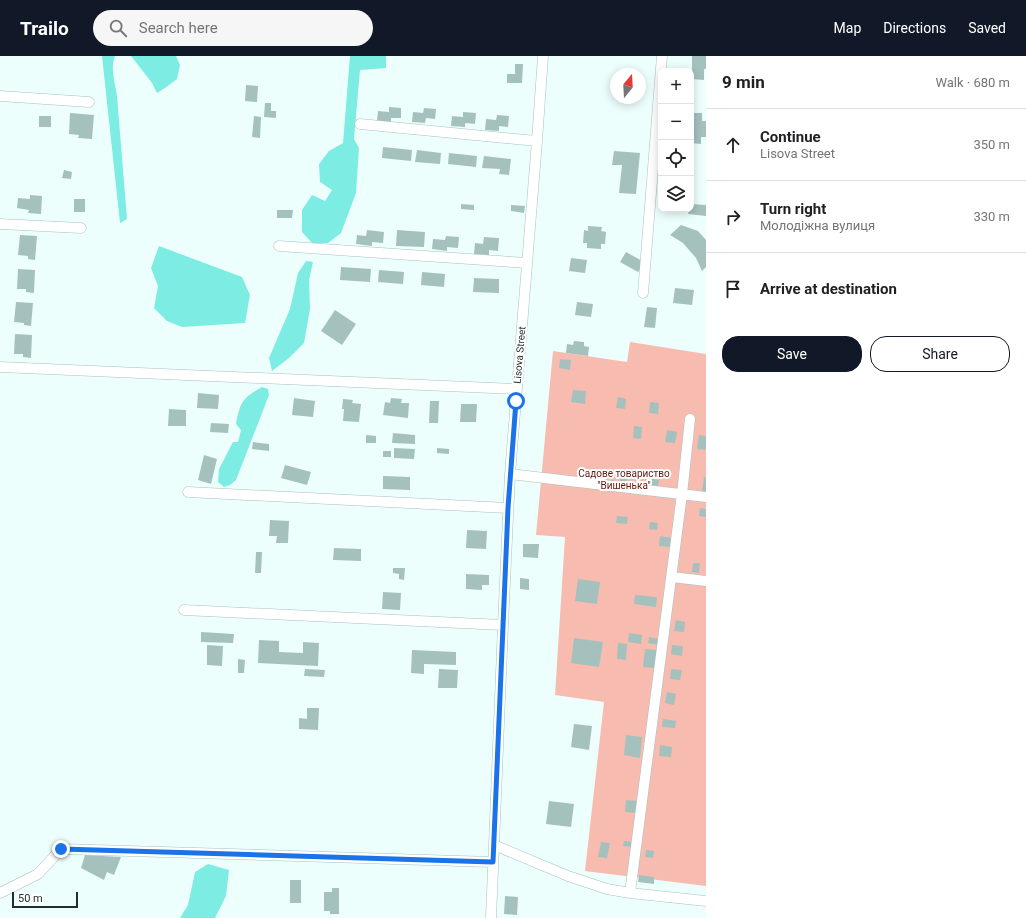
<!DOCTYPE html>
<html lang="en">
<head>
<meta charset="utf-8">
<style>
  :root { --surface:#fff; --page:#f6f6f6; --text:#202124; --muted:#757577; --line:#e0e0e0; --accent:#111827 }
  body { margin:0; font-family:Roboto,sans-serif; background:var(--page); color:var(--text) }
  .controls { position:absolute; right:12px; top:12px; display:grid; overflow:hidden; border-radius:8px; box-shadow:0 2px 10px #0003 }
  .controls button { width:36px; height:36px; display:grid; place-items:center; padding:0; border:0; border-bottom:1px solid var(--line); background:var(--surface); color:var(--text); font:20px sans-serif }
  .compass { position:absolute; left:610px; top:12px; width:36px; height:36px; border-radius:50%; background:var(--surface); box-shadow:0 2px 10px #0003; rotate:18deg }
  .scale { position:absolute; left:12px; bottom:10px; width:66px; box-sizing:border-box; padding-left:4px; border:2px solid #222d2c; border-top:0; font-size:11px; line-height:14px; white-space:nowrap; color:#222d2c; -webkit-text-stroke:3px #fff; paint-order:stroke }
  .stop { position:absolute; width:12px; height:12px; margin:-9px; border:3px solid #1a73e8; border-radius:50%; background:#fff }
  .stop.end { background:#1a73e8; border-color:#fff; box-shadow:0 1px 4px #0008 }
  .list { margin:0; padding:0; list-style:none }
  h2 { display:flex; justify-content:space-between; align-items:center; height:52px; margin:0; padding:0 16px; font-size:17px }
  h2 small { font-size:13px; font-weight:400; color:var(--muted) }
  .list li { display:grid; grid-template-columns:26px 1fr auto; gap:12px; align-items:center; box-sizing:border-box; height:72px; padding:0 16px; border-top:1px solid var(--line) }
  .list b { display:block; font-size:15px; white-space:nowrap }
  .list p { margin:0; font-size:13px; white-space:nowrap; color:var(--muted) }
  .list em { font-size:13px; font-style:normal; color:var(--muted) }
  .actions { display:flex; gap:8px; padding:12px 16px }
  .actions a { flex:1; padding:9px 0; border:1px solid var(--accent); border-radius:16px; text-align:center; font-size:14px; color:var(--accent) }
  .actions .main { background:var(--accent); color:#fff }
  .icon { flex:none; width:22px; height:22px; fill:none; stroke:currentColor; stroke-width:2; stroke-linecap:round; stroke-linejoin:round }
  .map { position:relative; flex:none; width:706px; height:862px; overflow:hidden }
  header { display:flex; align-items:center; gap:24px; box-sizing:border-box; height:56px; padding:0 20px; background:var(--accent); color:#fff }
  header strong { font-size:19px }
  nav { display:flex; gap:22px; margin-inline-start:auto; font-size:14px }
  .search { width:280px; height:36px; background:var(--page); display:flex; align-items:center; gap:10px; box-sizing:border-box; padding:0 14px; border-radius:22px; color:var(--muted); font-size:15px }
  main { display:flex }
  aside { flex:1; background:var(--surface) }
  .map>svg:first-child { display:block }
  .green { fill:#f7bbaf }
  .water { fill:#7dede4 }
  .building { fill:#a5c1be }
  .lines { fill:none; stroke-linecap:round; stroke-linejoin:round }
  .minor-casing { stroke:#a6c2bf; stroke-width:11 }
  .minor { stroke:#fff; stroke-width:10 }
  .route { stroke:#1a73e8; stroke-width:5 }
  .labels { text-anchor:middle; stroke-width:4; stroke-linejoin:round; paint-order:stroke }
  .street-label { font-size:10px; fill:#222d2c; stroke:#fff }
  .park-label { font-size:10px; fill:#62190e; stroke:#fff }
</style>
</head>
<body>
<header>
<strong>Trailo</strong>
<div class="search"><svg class="icon" aria-label="search" viewBox="0 0 24 24"><circle cx="10" cy="10" r="6"/><path d="M15 15l6 6"/></svg>Search here</div>
<nav><a>Map</a><a>Directions</a><a>Saved</a></nav>
</header>
<main>
<div class="map">
<svg width="706" height="862" viewBox="0 0 706 862">
  <rect width="100%" height="100%" fill="#edfffd"/>
  <path class="green" d="M630,286L706,298V830L585,815L604,646L555,639L565,481L536,479L553,295L627,306Z"/>
  <path class="water" d="M102,0H115C110,12 115,27 117,40L127,163L120,167Z
    M131,0H176L180,9L177,23L165,32L157,37L152,27Z
    M350,0H386V12L360,14L354,83L359,92L356,137L341,177L328,187H312L302,176V154L312,139L325,145L332,134L320,126L319,108L329,95L343,87Z
    M159,190L242,221L250,239L245,267L182,271L167,265L154,252L158,230L151,212Z
    M306,205L313,206L309,224L310,253L304,287L289,302L272,315L269,302L290,253L298,217Z
    M262,331L268,333L269,339L236,424L230,429L224,431L218,426L219,413L233,386H238L241,374L236,368C240,347 242,342 262,331Z
    M208,808L229,814L226,840L215,862H180L188,849L195,816Z"/>
  <path class="building" d="M692,0H706V13H704V24L692,23Z
    M515,8H523L522,27H507V18H515Z
    M246,29L258,30L257,46L245,45Z
    M265,47H271V55H276V62L264,61Z
    M389,51L401,52V62H391V66L377,65L378,55L389,56Z
    M424,52L436,53L435,63L426,62L425,67L412,66L413,56L423,57Z
    M463,56L476,57L475,68L465,67V71L451,70L452,60L463,61Z
    M70,57L94,59L92,83L78,82L79,79L69,78Z
    M691,57H702V65H706V81H701V88L691,87V77H693L694,72H691Z
    M497,59L509,60L508,71L499,70V75L485,74L486,63L496,64Z
    M39,60H51V71H39Z
    M254,60L261,61L260,82L252,81Z
    M383,91L412,94L411,105L382,102Z
    M417,94L441,97L440,108L415,106Z
    M614,95L640,97L636,138L619,137L622,109H612Z
    M449,97L477,100L476,111L448,108Z
    M484,100L511,103L509,119L499,118L500,113L482,112Z
    M64,114L72,116L71,123L62,122Z
    M30,139L42,140L41,158L28,157L29,154L17,152L18,142L30,143Z
    M74,143H85V156H74Z
    M461,148L474,149V154L461,153Z
    M691,148L706,149V160L688,158L689,153H691Z
    M511,149L525,150L524,157L511,155Z
    M277,154H293L292,162H277Z
    M681,169L698,175L706,184V211L702,215L696,202L683,187L670,179Z
    M588,170L602,171L601,175L606,176L605,188H601V193L587,192V187H583L584,174L588,175Z
    M367,174L384,176L383,187L372,186V190L356,188L357,179L366,180Z
    M397,174L425,176L424,191L396,190Z
    M20,179L37,180L35,204L28,203V200L18,199Z
    M446,180L459,181L458,192L447,191V195L432,193L433,183L445,184Z
    M484,181L499,182L498,195L489,194V199L474,198L475,187L483,188Z
    M626,196L644,206L638,216L620,206Z
    M571,202L587,204L585,217L569,215Z
    M341,211L371,213L370,226L340,224Z
    M18,213L35,214L34,237L26,236V233H17Z
    M379,214L404,216L403,228L378,226Z
    M422,216L445,218L444,231L421,229Z
    M474,222L499,223V237L473,236Z
    M675,232L694,234L692,249L673,247Z
    M16,246L33,247L31,270L24,269V267L14,266Z
    M577,246L593,248L591,261L575,259Z
    M647,251L657,252L655,272L644,271Z
    M335,254L356,268L342,289L321,275Z
    M15,278L32,279L31,302L23,301V298H14Z
    M574,285L584,286V290L589,291L588,300L566,297L567,288L573,289Z
    M560,303L571,304L570,314L559,312Z
    M573,334L586,335L585,348L571,346Z
    M198,337L219,339L218,353L197,352Z
    M618,341L626,343L625,353L616,352Z
    M294,342L315,345L313,361L292,359Z
    M391,342L402,343L401,347H409L408,362L383,359L385,346L390,347Z
    M343,343L353,344L352,347L361,348L359,366L343,365L344,353H342Z
    M430,345H439L438,367H429Z
    M650,346L659,347L658,358L649,357Z
    M461,348H477L476,366H460Z
    M169,353L186,354V370H168Z
    M211,367L229,368L228,377L210,376Z
    M634,370L642,371L641,383L633,382Z
    M667,374L677,376L675,387L665,386Z
    M393,377L415,379V388L392,387Z
    M366,379L376,380V387H366Z
    M699,379L706,380V394L697,393Z
    M253,386L269,388V395L252,393Z
    M394,392L415,393L414,403L394,402Z
    M437,392L449,393V398L437,397Z
    M383,395H391V401H383Z
    M204,399L217,403L211,428L198,424Z
    M285,409L311,416L307,429L281,422Z
    M621,413L628,414L627,426L620,425Z
    M383,420L410,421V434L383,433Z
    M704,421H706V437L702,436Z
    M648,422L659,424L658,430L647,428Z
    M700,452L706,453V461L699,460Z
    M617,460L628,461L627,468L616,467Z
    M270,464L289,465L288,487H276L277,480H269Z
    M650,466L658,467L657,474L649,473Z
    M467,474L487,475L486,493L466,492Z
    M660,480L672,482L671,491L659,490Z
    M523,488H539L538,502L523,501Z
    M334,492L361,493V505L333,504Z
    M256,496H262L261,517H255Z
    M693,507H700L699,517L692,516Z
    M393,512H405L404,524L399,523V518L393,517Z
    M466,518L489,519V529H482V534L466,533Z
    M520,522L529,523V534L520,533Z
    M578,523L600,526L597,548L575,545Z
    M383,536L401,537L400,554L382,553Z
    M635,539L657,541L656,551L634,548Z
    M676,564L685,566L684,576L674,575Z
    M201,576L234,578L233,587L201,586Z
    M629,577L642,579L641,588L628,586Z
    M649,581L658,583V589L648,587Z
    M574,582L603,586L599,611L571,607Z
    M259,584L279,585V596L303,597V586L319,587L318,610L258,607Z
    M618,587L627,588L626,604L617,603Z
    M207,589L223,590L222,610L207,609Z
    M672,589L683,590L682,600L671,598Z
    M645,593L657,594L655,612L643,611Z
    M412,594L456,596V609L424,608V618L411,617Z
    M238,603L245,604L244,617H238Z
    M305,613L325,614L324,621L304,620Z
    M439,613L458,614L457,632H438Z
    M671,613L682,614L680,624L670,623Z
    M667,636L676,638L674,649L665,647Z
    M307,652H319L318,674L299,673V662L307,663Z
    M663,663L676,665L675,672L662,671Z
    M574,668L592,670L589,694L571,691Z
    M626,679L642,681L640,702L624,699Z
    M660,689L672,691L671,701L659,700Z
    M626,744L637,745L636,757L625,756Z
    M549,745L574,748L571,771L546,768Z
    M624,785L634,786L633,791L623,790Z
    M601,786L610,787L607,802L598,801Z
    M646,794L654,795L653,802L645,801Z
    M85,799L121,801L114,819L107,816L104,824L81,812Z
    M639,819L654,821V828L638,826Z
    M290,824H301V847H290Z
    M332,832H339V858H330V855H324V836H332Z
    M505,840L518,841L517,859L504,858Z"/>
  <g class="lines">
    <defs>
      <path id="minor" d="M0,40L89,46
        M360,68L537,85
        M0,168L81,172
        M279,190L527,207
        M643,237L662,0
        M0,311L516,333
        M510,418L706,441
        M188,436L508,452
        M672,521L706,525
        M184,554L503,569
        M494,789L568,820L607,833L630,837L706,845
        M0,837L38,818L61,793L493,806
        M630,837L682,438L690,363
        M491,862L503,569L510,418L537,85L543,0"/>
    </defs>
    <use href="#minor" class="minor-casing"/>
    <use href="#minor" class="minor"/>
  </g>
  <g class="lines">
    <path class="route" d="M61,793L493,806L508,452L516,345"/>
  </g>
  <g class="labels">
    <g class="street-label">
      <text transform="translate(519 299) rotate(-85)" y="4">Lisova Street</text>
    </g>
    <g class="park-label">
      <text x="624" y="421">Садове товариство<tspan x="624" dy="12">"Вишенька"</tspan></text>
    </g>
  </g>
</svg>
<div class="controls">
<button>+</button>
<button>−</button>
<button><svg class="icon" aria-label="locate" viewBox="0 0 24 24"><circle cx="12" cy="12" r="6"/><path d="M12 2v4M12 18v4M2 12h4M18 12h4"/></svg></button>
<button><svg class="icon" aria-label="layers" viewBox="0 0 24 24"><path d="M12 4l9 5-9 5-9-5zM3 14l9 5 9-5"/></svg></button>
</div>
<svg class="compass" viewBox="-18 -18 36 36"><path d="M0-13l5 13h-10z" fill="#e53935"/><path d="M0 13l5-13h-10z" fill="#757577"/></svg>
<div class="scale">50 m</div>
<div class="stop" style="left:516px;top:345px"></div>
<div class="stop end" style="left:61px;top:793px"></div>
</div>
<aside>
<h2>9 min<small>Walk · 680 m</small></h2>
<ul class="list">
<li><svg class="icon" aria-label="ahead" viewBox="0 0 24 24"><path d="M12 20V5M6 11l6-6 6 6"/></svg><div><b>Continue</b><p>Lisova Street</p></div><em>350 m</em></li>
<li><svg class="icon" aria-label="right" viewBox="0 0 24 24"><path d="M7 20v-9h11M14 6l5 5-5 5"/></svg><div><b>Turn right</b><p>Молодіжна вулиця</p></div><em>330 m</em></li>
<li><svg class="icon" aria-label="arrive" viewBox="0 0 24 24"><path d="M6 21V4h12l-3 4 3 4H6"/></svg><div><b>Arrive at destination</b></div></li>
</ul>
<div class="actions"><a class="main">Save</a><a>Share</a></div>
</aside>
</main>
</body>
</html>
